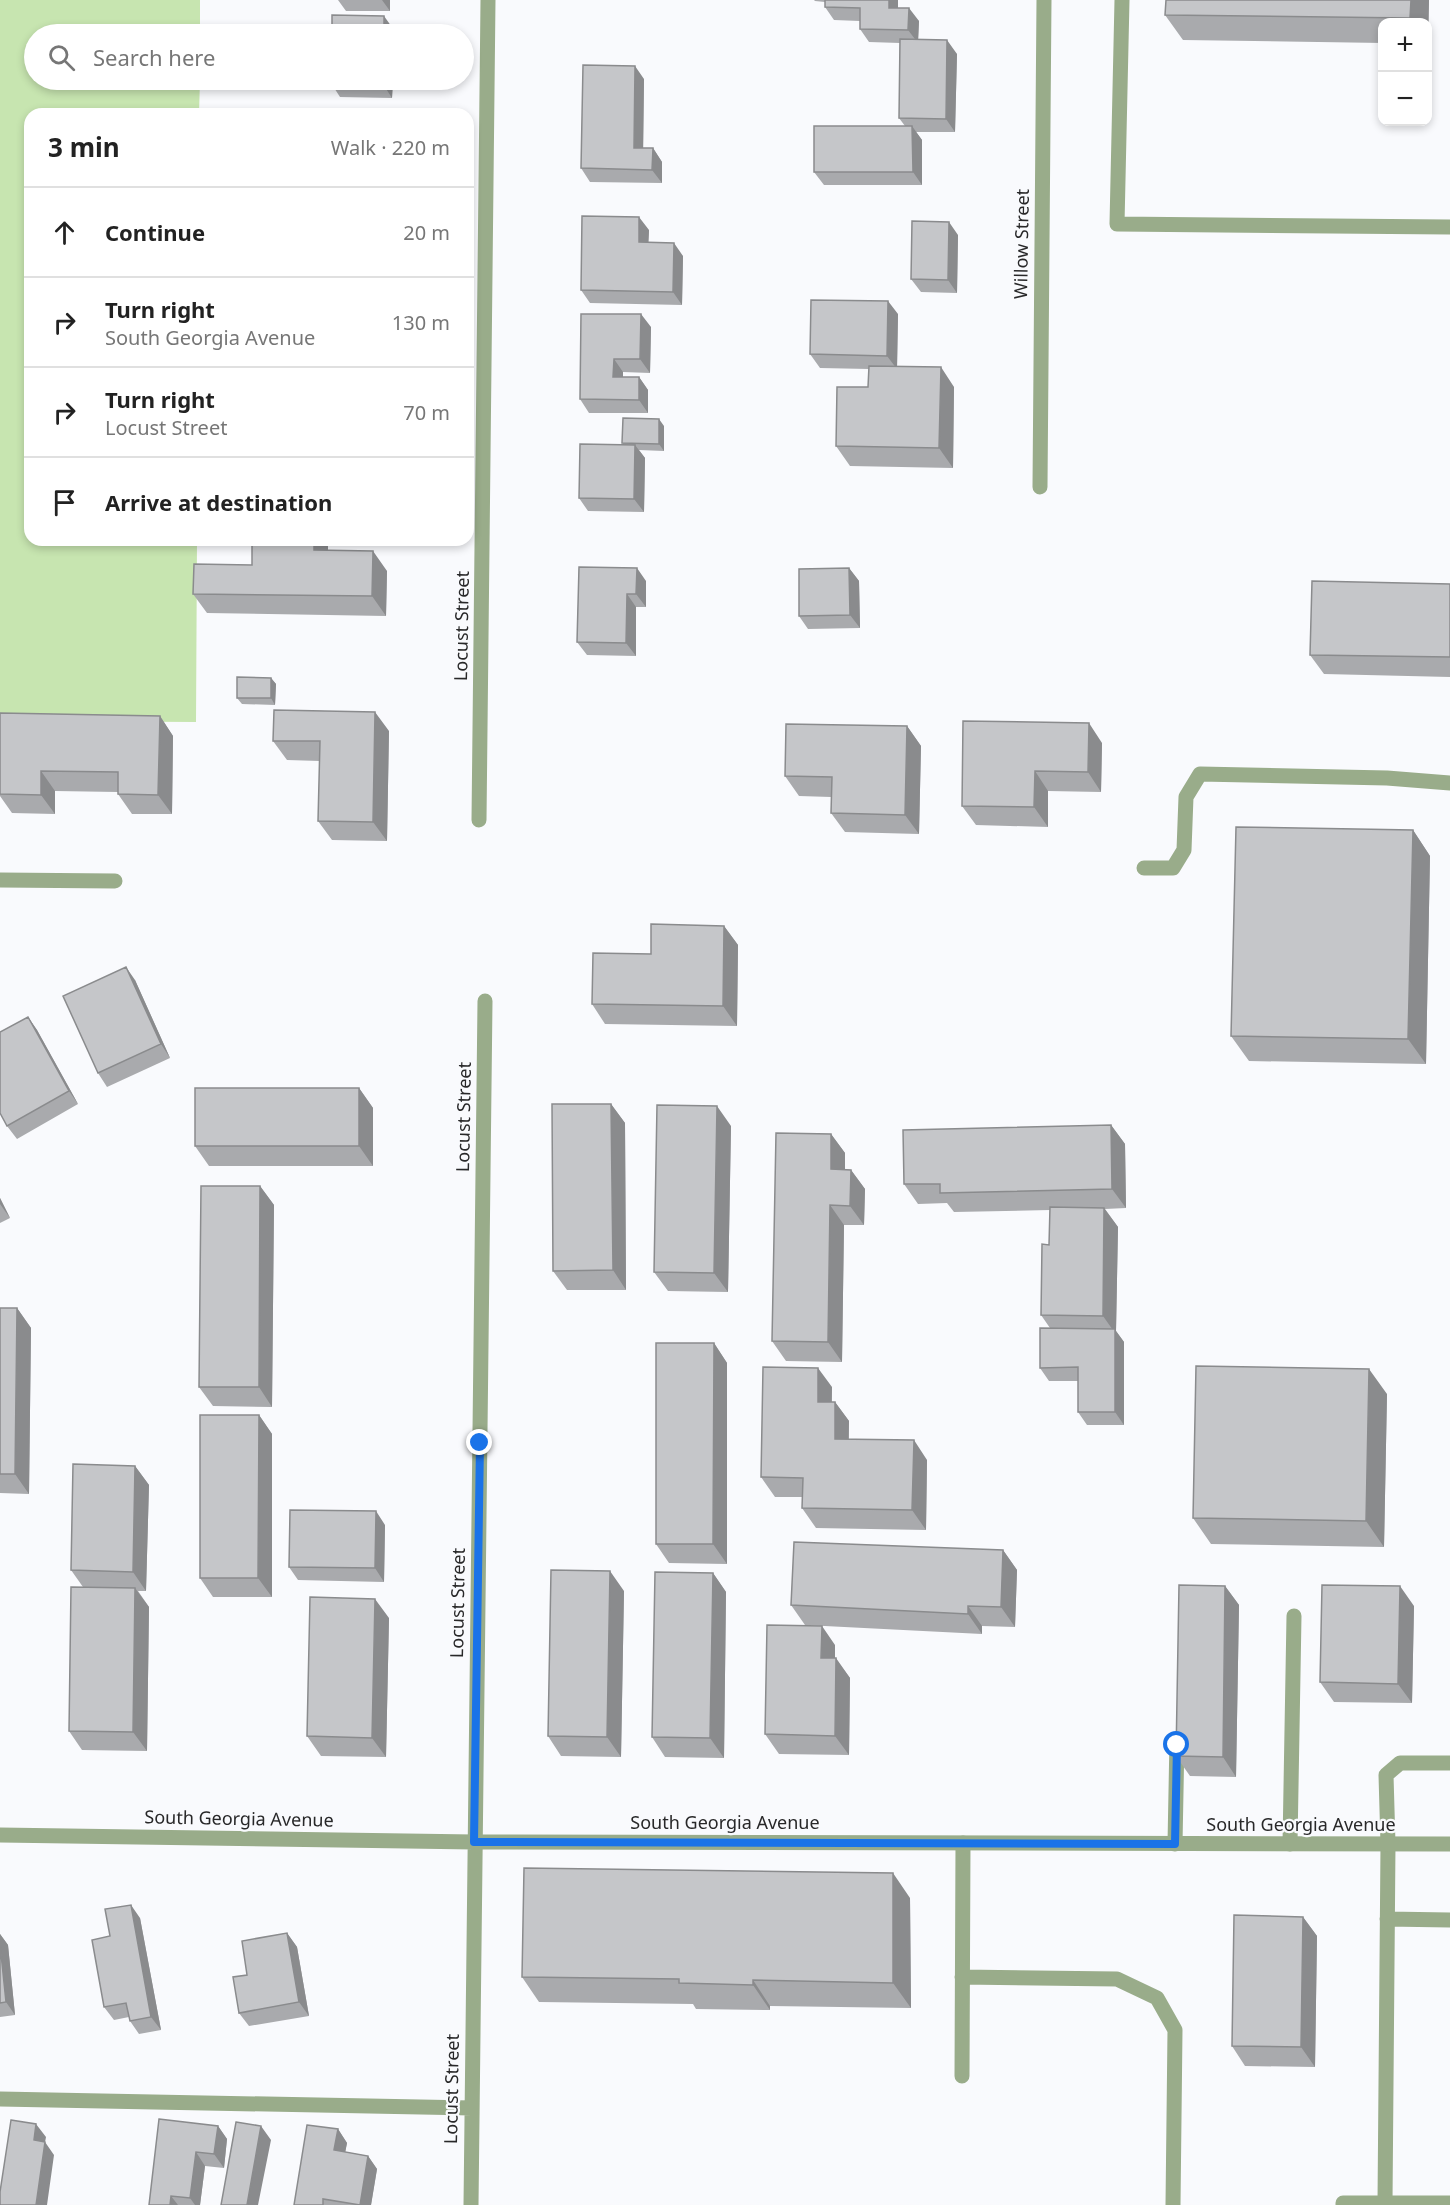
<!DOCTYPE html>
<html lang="en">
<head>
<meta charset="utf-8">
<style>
  :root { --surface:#fff; --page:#f6f6f6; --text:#222; --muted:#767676; --line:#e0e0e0 }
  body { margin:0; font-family:"Noto Sans",sans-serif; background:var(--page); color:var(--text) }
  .controls { position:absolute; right:18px; top:18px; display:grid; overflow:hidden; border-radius:12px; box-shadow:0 3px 9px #0003 }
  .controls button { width:54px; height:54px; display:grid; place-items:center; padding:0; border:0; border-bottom:2px solid var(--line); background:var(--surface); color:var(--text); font:30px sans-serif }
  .stop { position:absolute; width:18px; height:18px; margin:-14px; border:4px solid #1a73e8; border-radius:50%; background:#fff }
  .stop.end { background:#1a73e8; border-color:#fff; box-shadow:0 2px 6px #0008 }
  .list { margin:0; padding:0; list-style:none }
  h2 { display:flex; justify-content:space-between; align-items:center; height:78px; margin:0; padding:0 24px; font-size:26px }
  h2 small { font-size:20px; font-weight:400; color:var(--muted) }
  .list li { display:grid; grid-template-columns:39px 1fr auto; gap:18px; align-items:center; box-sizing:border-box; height:90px; padding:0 24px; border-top:2px solid var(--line) }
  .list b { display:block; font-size:22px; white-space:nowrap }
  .list p { margin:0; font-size:20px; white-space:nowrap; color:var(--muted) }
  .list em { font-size:20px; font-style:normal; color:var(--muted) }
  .icon { flex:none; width:33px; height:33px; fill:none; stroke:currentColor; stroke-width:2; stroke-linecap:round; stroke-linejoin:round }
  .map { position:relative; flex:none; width:1450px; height:2205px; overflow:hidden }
  .search { position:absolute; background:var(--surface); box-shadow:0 3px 9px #0003; left:24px; top:24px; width:450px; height:66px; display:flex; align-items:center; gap:15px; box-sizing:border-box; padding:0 21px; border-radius:33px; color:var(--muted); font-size:22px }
  .panel { position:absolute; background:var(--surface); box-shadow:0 3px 9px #0003; left:24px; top:108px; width:450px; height:438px; border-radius:18px }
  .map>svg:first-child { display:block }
  .green { fill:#c7e5b0 }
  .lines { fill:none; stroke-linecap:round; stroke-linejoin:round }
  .lane { stroke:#99ac8a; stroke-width:15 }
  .street { stroke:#99ac8a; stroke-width:15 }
  .wall { fill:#a9aaad }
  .shaded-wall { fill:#8a8b8d }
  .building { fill:#c5c6c9; stroke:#8a8b8d; stroke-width:1.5 }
  .route { stroke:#1a73e8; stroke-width:8 }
  .labels { text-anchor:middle; stroke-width:4.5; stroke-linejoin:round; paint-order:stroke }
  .street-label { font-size:18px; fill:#282829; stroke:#f9fafd }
</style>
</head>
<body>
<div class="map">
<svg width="1450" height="2205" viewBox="0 0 1450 2205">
  <rect width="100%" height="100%" fill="#f9fafd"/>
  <path class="green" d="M0,0H200V34H34V80H200L199,114H30V540H197L196,722L0,721Z"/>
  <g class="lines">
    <path class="lane" d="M1122,0L1117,224L1450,227
      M1144,868H1173L1184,850L1186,797L1200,774L1387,778L1450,783
      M1175,1844L1177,1739
      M1290,1844L1294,1616
      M1387,1919L1450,1920
      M962,1977L1117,1979L1157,1998L1175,2030L1173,2205
      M962,2076L963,1843
      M1385,2203L1388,1844L1386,1775L1400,1763H1450
      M1343,2205V2203H1450"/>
    <path class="street" d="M1040,487L1044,0
      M479,820L488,0
      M0,880L115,881
      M0,1835L474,1842L1450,1844
      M0,2099L472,2108
      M471,2205L485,1001"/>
  </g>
  <path class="wall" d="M338,0H390V11H346Z
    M814,0H898V8L919,21L918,40L957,54L955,132H916L922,140V185H824L814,172L905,126L899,118L900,43L869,42L860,29V21L834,20L825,7V2L815,1Z
    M1429,0L1428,43V22H1383V43L1183,40L1165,15Z
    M644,79L643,148H653L662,162V183L590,182L581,168Z
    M331,80H393L392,98L340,97L331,83Z
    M649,230L648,242L683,256L682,305L590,303L581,290Z
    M958,235L957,293L921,292L911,279Z
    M581,314L651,327L650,373L623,372V377H639L648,390V413H589L580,399Z
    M898,314L897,367L954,387L953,468L850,466L836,446L868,387L869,369L820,368L810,354Z
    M664,426V451L639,450L645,458L644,512L588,511L579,498L623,444L622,443Z
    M328,551L387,571L386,616L207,613L193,594L252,565Z
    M579,567L646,581V607H636V656L587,655L577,642Z
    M849,568L859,581L860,628L808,629L799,616Z
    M1450,584V677L1324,674L1310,655Z
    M271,678L276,684L275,705L242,704L237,698Z
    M0,713L160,716L173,736L172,814H132L118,794V792L55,791V814L12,813L0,796Z
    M963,721L1102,743L1101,792L1048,791V827L976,825L962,806Z
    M907,726L921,746L919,834L845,832L831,813V797L799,796L785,776Z
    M389,731L387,841L332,840L318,821L320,761L287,760L273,741Z
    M1413,830L1430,856L1426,1064L1249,1061L1231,1036Z
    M724,926L738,945L737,1026L605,1024L592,1004L651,954Z
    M135,980L170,1058L107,1087L98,1073Z
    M28,1017L37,1030L78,1104L17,1139L7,1126Z
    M359,1088L373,1108V1166H209L195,1146Z
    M611,1104L625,1123L626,1290H567L553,1271Z
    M1111,1125L1125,1144L1126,1208L1105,1209L1118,1227L1116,1331L1124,1342V1425H1087L1078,1412V1381H1049L1040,1368L1050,1328L1041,1315L1049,1245L1050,1210L954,1212L947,1203L918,1204L904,1184Z
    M731,1126L728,1292L668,1291L654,1272Z
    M831,1134L845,1153V1170H851L865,1189L864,1225H844L842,1362L786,1361L772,1341Z
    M260,1186L274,1205L272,1407L213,1406L199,1387Z
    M0,1198L10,1218L0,1223Z
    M0,1308H17L31,1328L29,1494L0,1493Z
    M714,1343L727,1363V1564L669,1563L656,1544Z
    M832,1387V1402H835L849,1421V1439L927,1460L926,1530L816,1528L802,1508L803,1497H775L761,1477Z
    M1387,1394L1384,1547L1211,1544L1193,1518Z
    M259,1415L272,1434V1597H213L200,1578Z
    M135,1466L149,1485L146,1591H138L149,1607L147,1751L82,1750L69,1731L83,1587L71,1570Z
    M385,1525L384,1582L298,1580L289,1567Z
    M1003,1550L1017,1570L1015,1627L982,1626V1634L805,1625L791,1605Z
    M713,1573L726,1592L724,1758L665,1757L652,1737Z
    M1225,1586L1239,1605L1236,1777L1190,1776L1176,1756Z
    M624,1591L621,1757L561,1756L548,1736Z
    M1414,1606L1412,1703L1334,1702L1320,1682Z
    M389,1618L386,1757L321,1756L307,1736Z
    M835,1645V1658L850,1678L849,1755L779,1754L765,1734Z
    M910,1898L911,2008L770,2006V2010L696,2009L693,2004L539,2002L522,1977Z
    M1303,1917L1317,1936L1315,2067L1245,2066L1232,2046Z
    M140,1918L161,2030L139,2034L130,2021L129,2017L114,2020L104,2007L110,1936Z
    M287,1933L297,1947L309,2016L249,2026L239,2013L247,1975Z
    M0,1934L8,1945L15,2015L0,2017Z
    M218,2126L227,2139L224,2168L205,2166L200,2205H149Z
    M338,2129L347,2143L345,2152L368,2156L377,2169L371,2205H294Z"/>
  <path class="shaded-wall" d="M382,0H390V11Z
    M889,0H898V21L889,8Z
    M1411,0H1429L1428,43V22H1414L1410,18Z
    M909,8L919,21L918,43L908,30Z
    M384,16L394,30L393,34H384Z
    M947,40L957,54L955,132L946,119Z
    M635,66L644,79L643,161L634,148Z
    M383,80H393L392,98L383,84Z
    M912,126L922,140V185L913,172Z
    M653,148L662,162V183L652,170Z
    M639,217L649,230L648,256L639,242Z
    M949,222L958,235L957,293L948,280Z
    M674,243L683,256L682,305L673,292Z
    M888,301L898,314L897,369L887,356Z
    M641,314L651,327L650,373L640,359Z
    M614,359L623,372V390L613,377Z
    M941,367L954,387L953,468L939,448Z
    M639,377L648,390V413L639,400Z
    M659,419L664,426V451L659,444Z
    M635,445L645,458L644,512L634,499Z
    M314,540H328V570L314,550Z
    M373,551L387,571L386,616L372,596Z
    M637,568L646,581V607L636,594Z
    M849,568L859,581L860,628L850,615Z
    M627,594L636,607V656L626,643Z
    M271,678L276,684L275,705L271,698Z
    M375,712L389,731L387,841L373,822Z
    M160,716L173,736L172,814L158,795Z
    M1089,723L1102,743L1101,792L1088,772Z
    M907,726L921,746L919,834L905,815Z
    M41,771L55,791V814L41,795Z
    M1035,771L1048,791V827L1034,807Z
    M1413,830L1430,856L1426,1064L1408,1039Z
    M724,926L738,945L737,1026L723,1006Z
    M126,967L135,980L170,1058L161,1044Z
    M28,1017L37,1030L78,1104L69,1091Z
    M359,1088L373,1108V1166L359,1146Z
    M611,1104L625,1123L626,1290L613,1270Z
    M717,1106L731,1126L728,1292L714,1273Z
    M1111,1125L1125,1144L1126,1208L1112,1189Z
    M831,1134L845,1153V1189L831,1169Z
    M851,1170L865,1189L864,1225L850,1206Z
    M260,1186L274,1205L272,1407L259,1387Z
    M0,1198L10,1218L0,1204Z
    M830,1205L844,1225L842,1362L828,1342Z
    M1104,1208L1118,1227L1116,1331L1124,1342V1425L1115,1412V1333L1103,1316Z
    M17,1308L31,1328L29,1494L15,1474Z
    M714,1343L727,1363V1564L713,1544Z
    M818,1368L832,1387L831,1421L818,1402Z
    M1369,1369L1387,1394L1384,1547L1366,1521Z
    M835,1402L849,1421L848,1458L835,1439Z
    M259,1415L272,1434V1597L258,1578Z
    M914,1440L927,1460L926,1530L912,1510Z
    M135,1466L149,1485L146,1591L133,1572Z
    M376,1511L385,1525L384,1582L375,1568Z
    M1003,1550L1017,1570L1015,1627L1001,1607Z
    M610,1571L624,1591L621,1757L607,1737Z
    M713,1573L726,1592L724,1758L710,1738Z
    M1225,1586L1239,1605L1236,1777L1223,1757Z
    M1400,1586L1414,1606L1412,1703L1398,1684Z
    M135,1588L149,1607L147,1751L133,1732Z
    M375,1599L389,1618L386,1757L372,1738Z
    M968,1606L982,1626V1634L968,1614Z
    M822,1626L835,1645V1678L821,1658Z
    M836,1658L850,1678L849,1755L835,1736Z
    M893,1873L910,1898L911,2008L893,1983Z
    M131,1905L140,1918L161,2030L151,2017Z
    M1303,1917L1317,1936L1315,2067L1301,2047Z
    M287,1933L297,1947L309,2016L299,2002Z
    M0,1934L8,1945L15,2015L6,2002L0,1944Z
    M753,1980L770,2006V2010L753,1985Z
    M36,2124L46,2137L43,2153L34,2140Z
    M218,2126L227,2139L224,2168L214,2154Z
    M261,2126L271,2140L258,2205H247Z
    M338,2129L347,2143L343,2164L334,2150Z
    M45,2142L54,2155L47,2205H36Z
    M196,2152L205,2166L200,2205H195L190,2198Z
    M368,2156L377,2169L371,2205H360Z
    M171,2196L178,2205H170Z"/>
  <path class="building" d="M825,0H889V8H909L908,30L860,29V8L825,7Z
    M1166,0H1411L1410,18L1165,15Z
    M332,15L384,16V34H332Z
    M900,39L947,40L946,119L899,118Z
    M583,65L635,66L634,148H653L652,170L581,168Z
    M331,80H383V84L331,83Z
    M814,126H912L913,172H814Z
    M582,216L639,217V242L674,243L673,292L581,290Z
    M912,221L949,222L948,280L911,279Z
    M811,300L888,301L887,356L810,354Z
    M581,314H641L640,359H614L613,377H639V400L580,399Z
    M869,366L941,367L939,448L836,446L837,387H868Z
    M623,418L659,419V444L622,443Z
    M580,444L635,445L634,499L579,498Z
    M252,540H314V550L373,551L372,596L193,594L194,564L252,565Z
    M579,567L637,568L636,594H627L626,643L577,642Z
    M849,568L850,615L799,616V569Z
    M1312,581L1450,584V657L1310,655Z
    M237,677L271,678V698H237Z
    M274,710L375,712L373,822L318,821L320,741H273Z
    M0,713L160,716L158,795L118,794V772L41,771V795L0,794Z
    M963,721L1089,723L1088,772L1035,771L1034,807L962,806Z
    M786,724L907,726L905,815L831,813L832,777L785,776Z
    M1236,827L1413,830L1408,1039L1231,1036Z
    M651,924L724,926L723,1006L592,1004L593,953L651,954Z
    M126,967L161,1044L98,1073L63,996Z
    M28,1017L69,1091L7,1126L0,1113V1032Z
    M195,1088H359V1146H195Z
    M552,1104H611L613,1270L553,1271Z
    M657,1105L717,1106L714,1273L654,1272Z
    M1111,1125L1112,1189L940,1193V1184H904L903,1130Z
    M776,1133L831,1134V1169L851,1170L850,1206L830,1205L828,1342L772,1341Z
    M201,1186H260L259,1387H199Z
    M1050,1207L1104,1208L1103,1316L1041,1315L1042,1244L1049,1245Z
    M0,1308H17L15,1474H0Z
    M1040,1328L1115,1329V1412H1078V1367L1040,1368Z
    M656,1343H714L713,1544H656Z
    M1196,1366L1369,1369L1366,1521L1193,1518Z
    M763,1367L818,1368V1402H835V1439L914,1440L912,1510L802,1508L803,1478L761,1477Z
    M200,1415H259L258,1578H200Z
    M73,1464L135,1466L133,1572L71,1570Z
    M290,1510L376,1511L375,1568L289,1567Z
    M794,1542L1003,1550L1001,1607L968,1606V1614L791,1605Z
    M551,1570L610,1571L607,1737L548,1736Z
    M655,1572L713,1573L710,1738L652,1737Z
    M1179,1585L1225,1586L1223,1757L1176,1756Z
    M1322,1585L1400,1586L1398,1684L1320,1682Z
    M71,1587L135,1588L133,1732L69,1731Z
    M310,1597L375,1599L372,1738L307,1736Z
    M767,1625L822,1626L821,1658H836L835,1736L765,1734Z
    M524,1868L893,1873V1983L753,1980V1985L679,1983V1979L522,1977Z
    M131,1905L151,2017L130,2021L126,2003L104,2007L92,1940L110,1936L105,1909Z
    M1234,1915L1303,1917L1301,2047L1232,2046Z
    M287,1933L299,2002L239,2013L233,1977L247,1975L242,1941Z
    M0,1944L6,2002L0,2003Z
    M159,2119L218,2126L214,2154L196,2152L190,2198L171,2196L170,2205H149Z
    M11,2120L36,2124L34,2140L45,2142L36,2205H0V2192Z
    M236,2122L261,2126L247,2205H221Z
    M307,2125L338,2129L334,2150L368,2156L360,2205L323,2199V2205H294Z"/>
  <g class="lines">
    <path class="route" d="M480,1443L474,1842L1175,1844L1177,1745"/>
  </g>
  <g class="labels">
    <g class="street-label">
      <text transform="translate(1022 244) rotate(-89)" y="6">Willow Street</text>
      <text transform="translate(462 626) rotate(-89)" y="6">Locust Street</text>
      <text transform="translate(464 1117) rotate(-89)" y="6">Locust Street</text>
      <text transform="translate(458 1603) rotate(-89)" y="6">Locust Street</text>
      <text transform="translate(239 1819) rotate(1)" y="6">South Georgia Avenue</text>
      <text x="725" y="1829">South Georgia Avenue</text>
      <text x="1301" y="1831">South Georgia Avenue</text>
      <text transform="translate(452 2089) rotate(-89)" y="6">Locust Street</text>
    </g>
  </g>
</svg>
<div class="controls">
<button>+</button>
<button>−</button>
</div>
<div class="stop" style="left:1177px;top:1745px"></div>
<div class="stop end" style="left:480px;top:1443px"></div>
<div class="search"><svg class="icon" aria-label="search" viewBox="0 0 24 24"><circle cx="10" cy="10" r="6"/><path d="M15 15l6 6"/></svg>Search here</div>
<section class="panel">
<h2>3 min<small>Walk · 220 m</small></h2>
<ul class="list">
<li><svg class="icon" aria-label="ahead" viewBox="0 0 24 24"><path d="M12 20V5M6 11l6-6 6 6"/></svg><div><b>Continue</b></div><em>20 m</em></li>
<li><svg class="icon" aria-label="right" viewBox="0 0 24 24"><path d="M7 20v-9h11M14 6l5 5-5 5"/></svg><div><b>Turn right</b><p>South Georgia Avenue</p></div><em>130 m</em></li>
<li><svg class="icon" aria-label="right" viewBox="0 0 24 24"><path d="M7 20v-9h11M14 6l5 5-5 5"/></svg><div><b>Turn right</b><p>Locust Street</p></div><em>70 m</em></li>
<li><svg class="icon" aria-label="arrive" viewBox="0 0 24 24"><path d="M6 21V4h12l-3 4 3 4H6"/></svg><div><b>Arrive at destination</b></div></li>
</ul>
</section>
</div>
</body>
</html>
